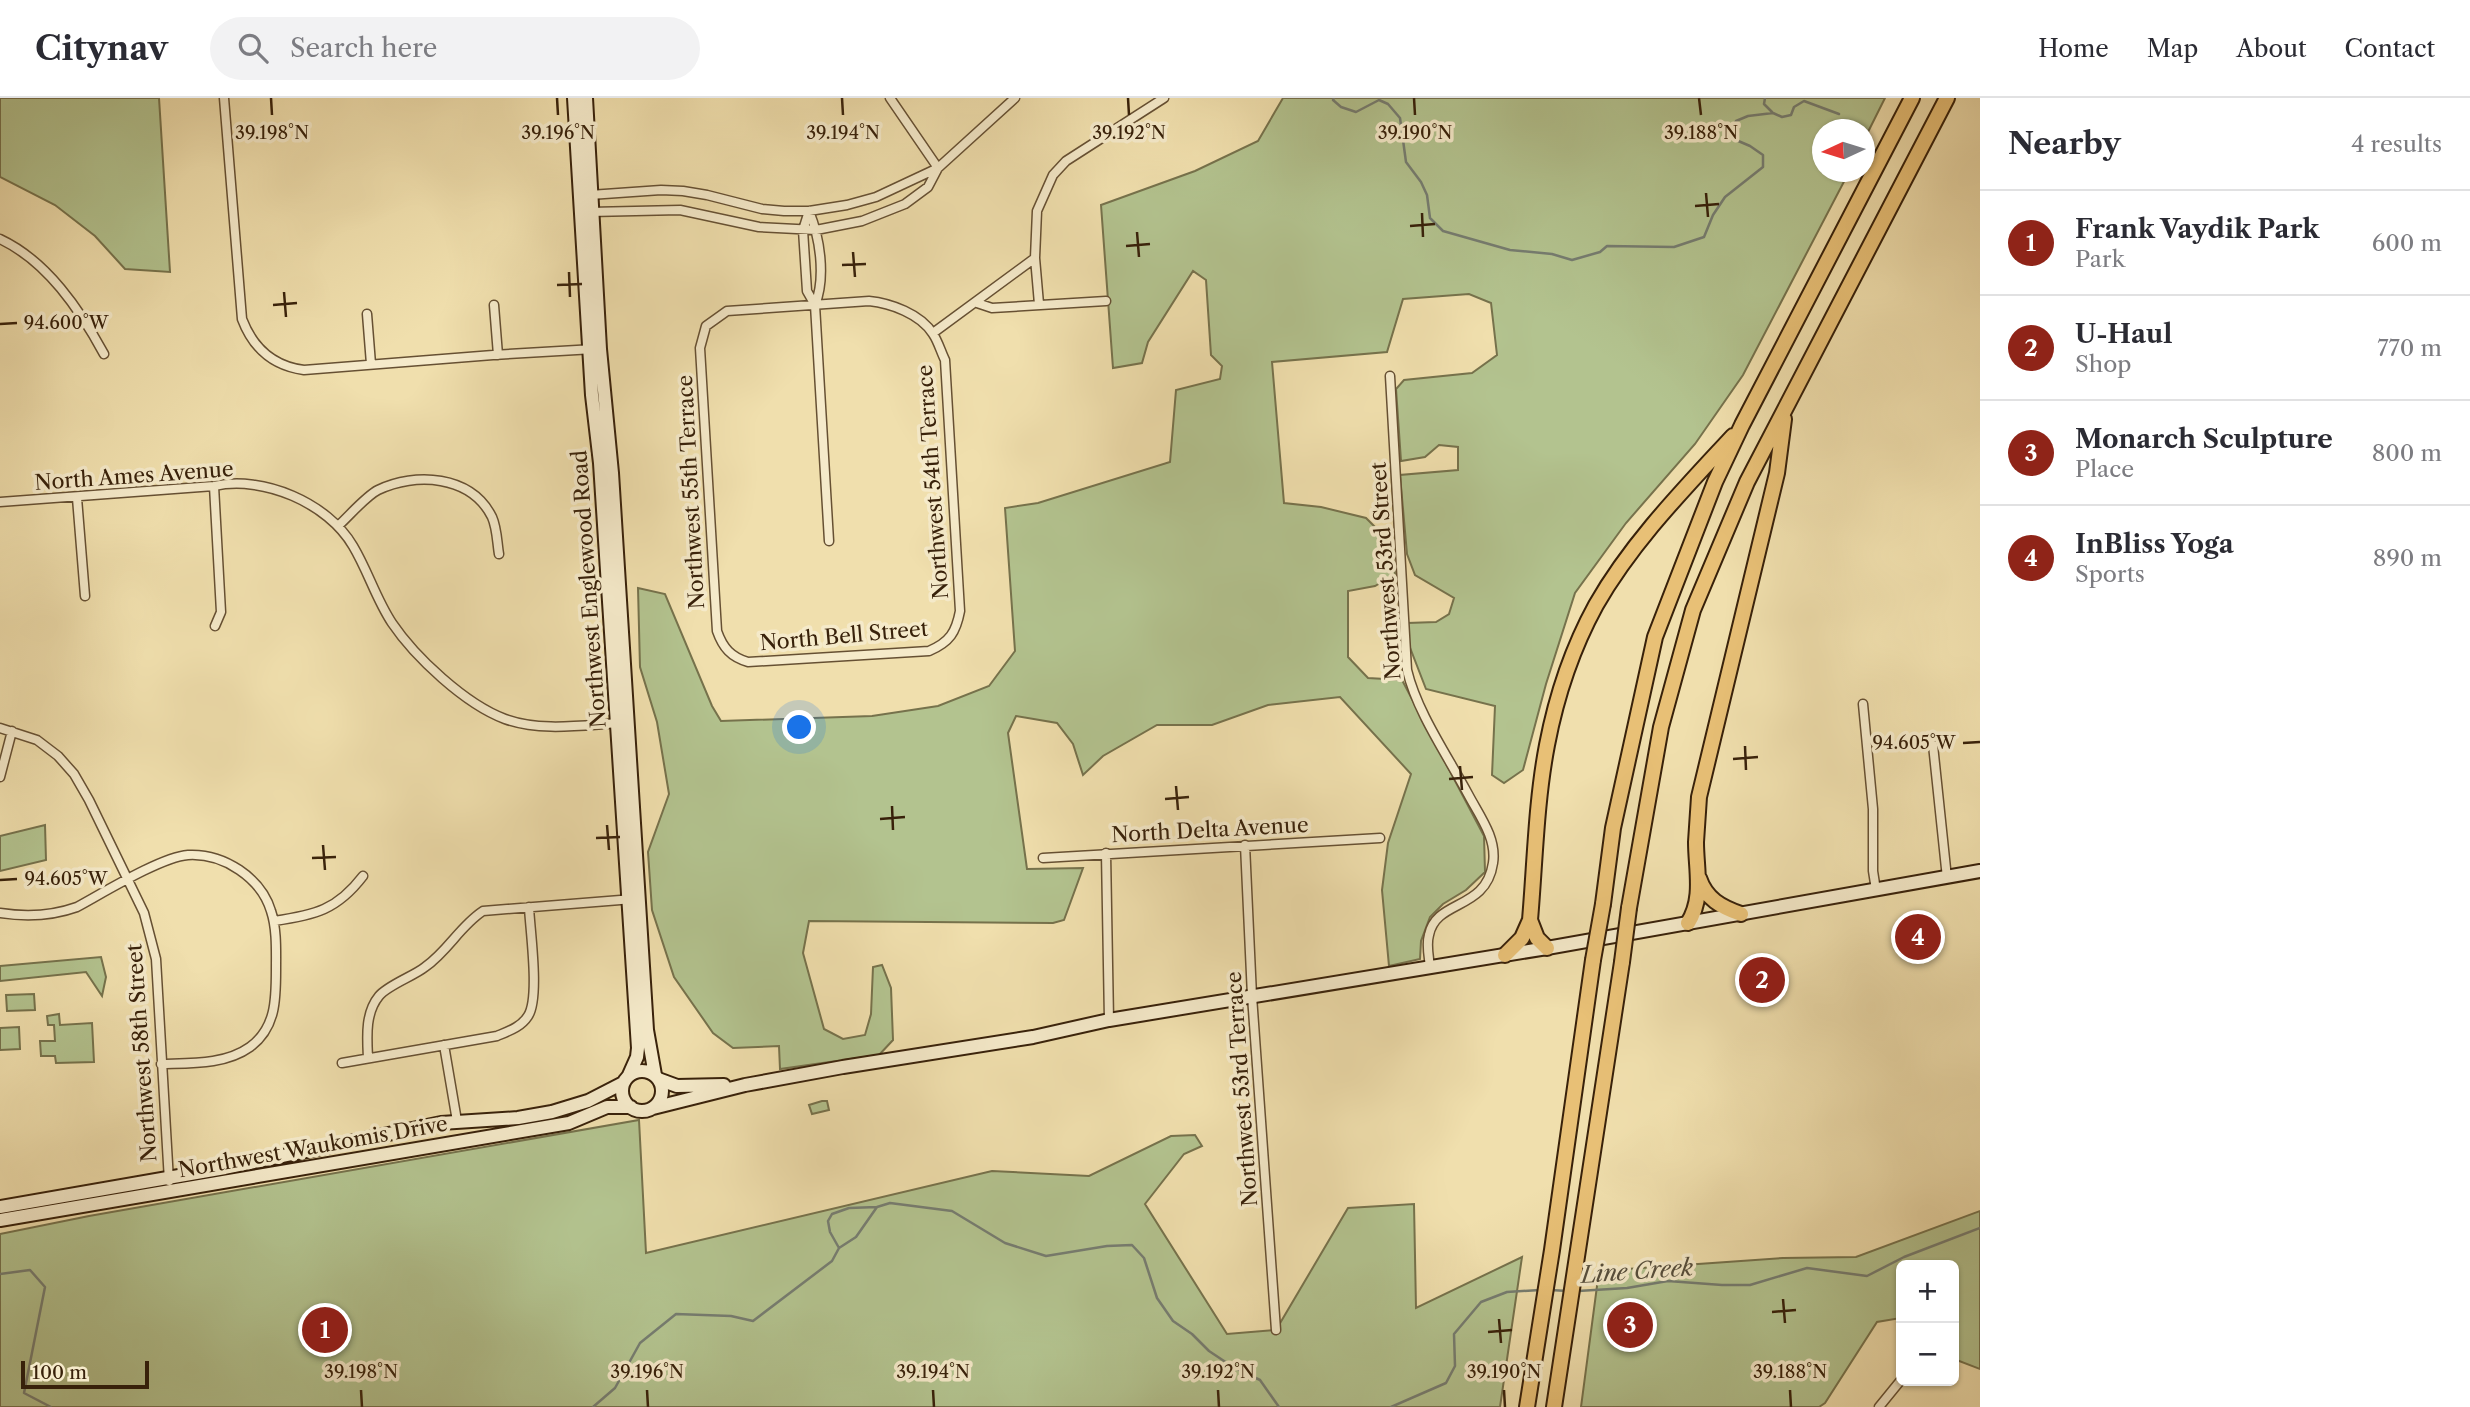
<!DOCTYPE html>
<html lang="en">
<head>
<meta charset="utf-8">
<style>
  :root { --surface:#fff; --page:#f2f2f3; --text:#2b2b33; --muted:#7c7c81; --line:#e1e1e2; --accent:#8f2418 }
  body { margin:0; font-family:"Libre Caslon Text",serif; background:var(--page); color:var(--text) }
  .controls { position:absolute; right:21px; bottom:21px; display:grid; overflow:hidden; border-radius:10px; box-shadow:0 2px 5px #0004 }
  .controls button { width:63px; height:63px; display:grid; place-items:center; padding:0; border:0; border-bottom:2px solid var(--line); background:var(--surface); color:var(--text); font:35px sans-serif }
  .compass { position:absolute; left:1812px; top:21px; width:63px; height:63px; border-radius:50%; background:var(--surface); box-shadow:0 2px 5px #0004; rotate:266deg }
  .scale { position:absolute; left:21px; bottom:18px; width:128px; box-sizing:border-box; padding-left:7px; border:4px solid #38210a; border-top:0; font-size:19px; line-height:24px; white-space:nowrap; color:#38210a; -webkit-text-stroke:5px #f5eaca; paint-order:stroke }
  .you { position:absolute; left:800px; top:630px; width:24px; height:24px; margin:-18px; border:5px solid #fff; border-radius:50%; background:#1a73e8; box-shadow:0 0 0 10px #1a73e833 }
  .badge { display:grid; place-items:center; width:46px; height:46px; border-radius:50%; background:var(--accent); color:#fff; font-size:23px; font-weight:700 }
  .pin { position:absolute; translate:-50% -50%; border:4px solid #fff; box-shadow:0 2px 7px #0006 }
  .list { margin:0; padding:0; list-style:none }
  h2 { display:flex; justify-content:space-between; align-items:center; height:91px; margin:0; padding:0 28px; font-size:30px }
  h2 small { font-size:23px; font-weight:400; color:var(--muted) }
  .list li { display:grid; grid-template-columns:46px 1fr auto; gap:21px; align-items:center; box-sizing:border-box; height:105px; padding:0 28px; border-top:2px solid var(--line) }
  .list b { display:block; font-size:26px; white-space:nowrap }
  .list p { margin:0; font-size:23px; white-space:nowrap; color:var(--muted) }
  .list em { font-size:23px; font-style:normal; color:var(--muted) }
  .icon { flex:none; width:38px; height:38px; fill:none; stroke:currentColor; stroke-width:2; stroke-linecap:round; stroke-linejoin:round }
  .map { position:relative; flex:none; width:1980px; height:1309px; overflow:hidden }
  header { display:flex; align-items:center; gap:42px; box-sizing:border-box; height:98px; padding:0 35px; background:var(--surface); border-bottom:2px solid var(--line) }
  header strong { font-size:33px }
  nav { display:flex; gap:38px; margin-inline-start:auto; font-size:24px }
  .search { width:490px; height:63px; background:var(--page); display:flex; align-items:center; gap:18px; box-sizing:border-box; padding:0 24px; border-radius:38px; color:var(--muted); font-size:26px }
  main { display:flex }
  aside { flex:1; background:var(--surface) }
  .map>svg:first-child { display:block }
  .green { fill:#b3c38f; stroke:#76724c; stroke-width:2 }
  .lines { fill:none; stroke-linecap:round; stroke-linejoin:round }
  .stream { stroke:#767d71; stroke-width:2.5 }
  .minor-casing { stroke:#665033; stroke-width:11 }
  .secondary-casing { stroke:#38210a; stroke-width:16 }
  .motorway-casing { stroke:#38210a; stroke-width:18 }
  .minor { stroke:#f5eaca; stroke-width:8 }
  .secondary { stroke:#f5eaca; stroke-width:12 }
  .motorway { stroke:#e8c076; stroke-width:14 }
  .motorway-bridge-casing { stroke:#38210a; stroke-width:18; stroke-linecap:butt }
  .motorway-bridge { stroke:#e8c076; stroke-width:14 }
  .ticks { fill:none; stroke:#38210a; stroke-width:2.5 }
  .labels { text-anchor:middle; stroke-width:7; stroke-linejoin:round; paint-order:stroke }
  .street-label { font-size:21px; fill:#38210a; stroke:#f5eaca }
  .water-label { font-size:23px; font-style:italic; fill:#574f3d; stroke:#f5eaca }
  .ticks-label { font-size:18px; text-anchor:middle; fill:#38210a; stroke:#f5eaca; stroke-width:7; stroke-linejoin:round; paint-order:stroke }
</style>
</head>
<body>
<header>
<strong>Citynav</strong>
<div class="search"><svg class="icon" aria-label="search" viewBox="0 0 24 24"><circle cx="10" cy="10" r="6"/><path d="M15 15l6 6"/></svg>Search here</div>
<nav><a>Home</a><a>Map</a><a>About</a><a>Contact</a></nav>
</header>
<main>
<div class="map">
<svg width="1980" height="1309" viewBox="0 0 1980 1309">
  <rect width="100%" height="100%" fill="#f0dfad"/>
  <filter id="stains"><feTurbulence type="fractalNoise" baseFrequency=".00286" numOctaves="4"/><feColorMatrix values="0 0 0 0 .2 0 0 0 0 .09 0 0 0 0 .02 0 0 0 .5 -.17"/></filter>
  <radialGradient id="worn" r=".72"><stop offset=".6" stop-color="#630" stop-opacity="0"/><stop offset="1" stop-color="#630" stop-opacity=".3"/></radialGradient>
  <path class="green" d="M0,0H159L170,174L125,171L95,138L55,107L0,79Z
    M1283,0H1885L1865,40L1864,32H1822V74H1849L1743,277L1695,346L1626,425L1575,495L1546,586L1523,672L1504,685L1492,677L1495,608L1426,591L1409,547L1408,525L1436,524L1449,516L1454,500L1415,477L1407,456L1400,377L1458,372V349L1439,347L1425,359L1401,363L1396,291L1404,282L1472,275L1497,257L1491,205L1469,196L1403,201L1387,254L1272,264L1284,405L1321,409L1366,420L1392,446L1395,476L1375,488L1348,493V559L1368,580L1402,582L1484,738L1485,774L1466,792L1443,806L1430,819L1421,843L1420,861L1389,868L1382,792L1388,745L1411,676L1340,599L1268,607L1212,627H1157L1103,658L1083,677L1073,646L1057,625L1016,618L1008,635L1027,771L1083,770L1064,822L1053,825L809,823L803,855L824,931L843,941L865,937L871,916L873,869L882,867L891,890L893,942L879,957L780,971L779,948L733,950L713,935L674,879L652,812L648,754L669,696L657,624L640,569L638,490L665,496L712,608L721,623L872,618L938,608L989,588L1015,553L1005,410L1038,405L1170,364L1176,292L1220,281L1222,268L1211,257L1206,182L1193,173L1148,244L1142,265L1113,270L1101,107L1195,73L1258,43Z
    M45,727L46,762L0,773V738Z
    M101,859L106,879L102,898L86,874L0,883V868Z
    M34,896L35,912L7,913L6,897Z
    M59,916L60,927L92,925L94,964L56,965L55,958H41L40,943H55L54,927H48L47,918Z
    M19,929L20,951L0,952V930Z
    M822,1003H827L829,1012L812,1016L809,1007Z
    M639,1022L646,1155L992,1073L1089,1078L1171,1038L1195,1037L1202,1048L1184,1056L1145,1106L1227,1236L1276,1232L1348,1110L1414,1106L1416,1210L1522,1159L1500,1309H0V1136L89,1118Z
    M1980,1113V1271L1954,1261V1167H1901V1220L1877,1224L1825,1305L1819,1309H1581L1599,1173L1783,1160L1856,1159Z"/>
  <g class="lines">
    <path class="stream" d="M1334,0L1333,2L1341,9L1356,14L1379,2L1388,6L1400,20L1406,64L1421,84L1427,97L1430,120L1443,133L1510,152L1552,156L1572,162L1600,154L1607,148L1674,149L1704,139L1713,117L1725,99L1763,69V57L1750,48L1736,42L1731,32L1736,23L1748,18L1773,15L1782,19L1791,17L1794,9L1804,3L1839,16
      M1765,0L1764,6L1772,14
      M839,1150L830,1134L828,1123L832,1116L849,1110L877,1109
      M0,1176L30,1172L45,1189L24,1295L51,1309
      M1550,1192L1568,1193
      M1578,1193L1627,1190L1668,1183L1722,1187H1750L1807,1170L1867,1178L1904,1159L1980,1130
      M593,1309L615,1290L640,1245L676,1216L731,1218L753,1223L832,1163L839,1150L856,1139L877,1109L890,1105L952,1113L1005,1145L1046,1158L1107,1148L1132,1147L1144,1160L1157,1200L1173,1223L1192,1236L1209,1253L1233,1269L1260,1282L1279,1309
      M1391,1309L1446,1285L1455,1268L1454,1236L1481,1204L1507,1194L1540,1192"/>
    <defs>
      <path id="minor" d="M224,0L242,221C253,250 273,268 304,272L493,257L594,251
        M890,0L938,70
        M590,97L661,92L683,93L707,97L762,111L784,113H809L847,107L876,99L938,70L1015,0
        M809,113C820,140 826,179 815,207L829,443
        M809,113L803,132L807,193L815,207
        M590,114L680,112L759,129L816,132L862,123L905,106L928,89L938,70
        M0,141C47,163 80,212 104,256
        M1035,160L1039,206
        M869,203C890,205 921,216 933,236C938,243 941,254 945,262L960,513C956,534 950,544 929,553L748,564C731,559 723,550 717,533L700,250L706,228L727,213Z
        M977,205L992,210L1106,203
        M494,207L498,257
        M367,216L371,266
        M933,235L1035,160L1037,113L1053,77L1066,63L1164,0
        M1390,278L1407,572C1417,614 1447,657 1468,696C1479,717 1497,740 1493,765C1486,813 1436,801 1429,837C1426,847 1429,859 1430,869
        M214,388L221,514L215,528
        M77,400L85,498
        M0,404L214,388C263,377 328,405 353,448C368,473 376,501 392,525C415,559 465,606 505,621C541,634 583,627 621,625
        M338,428C349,418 366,398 378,392C415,374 471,377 492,419C497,430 497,444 499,456
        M1863,606L1873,711V773L1876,792
        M0,630L37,642L58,658L74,676L89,702L144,815L156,861L169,1083
        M1933,647L1947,780
        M0,679L12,633
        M1245,747L1252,898L1276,1232
        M1106,755L1109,922
        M1043,760L1380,740
        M0,815C26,819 52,818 77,809C103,795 161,759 188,757C224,755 261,780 271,813C277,831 276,853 276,872C276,901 276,930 250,949C225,967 190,965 161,966
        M274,823C315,817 337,812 363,778
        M444,947L457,1023
        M368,960C367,939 365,915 379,898C388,887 414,878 425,869C448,853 460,828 483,813L633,801
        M342,965L497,938C509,933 521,929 528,918C540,900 530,832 529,809
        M1879,1309L1901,1282"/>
      <path id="secondary" d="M574,0L592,297L600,365L638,950L637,959L629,977
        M586,0L600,251L612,375L647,932L655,977
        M622 993a20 20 0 1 1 40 0a20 20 0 1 1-40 0Z
        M658,981L677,988L724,987
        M653,1010L745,987L843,969L1033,939L1109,922L1547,850L1980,773
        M0,1109L225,1070L441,1025L518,1020L552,1014L588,1003L623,985
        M0,1122L569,1025L607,1009H631"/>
      <path id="motorway" d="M1699,780C1706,801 1721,809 1741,816
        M1603,806L1613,730L1655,539L1715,384L1742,327L1912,0
        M1629,810L1661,629L1693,512L1747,384L1947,0
        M1688,825C1704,800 1696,772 1696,744C1697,729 1698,714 1699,699L1777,375L1784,321
        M1547,850L1537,840L1530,822C1535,764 1536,704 1547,647C1556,600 1573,549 1596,507C1632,444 1684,391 1733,338
        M1505,857L1522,840L1530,822
        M1527,1309L1552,1152L1593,862
        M1554,1309L1622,864"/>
    </defs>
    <use href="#minor" class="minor-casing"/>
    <use href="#secondary" class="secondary-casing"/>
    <use href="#motorway" class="motorway-casing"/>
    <use href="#minor" class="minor"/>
    <use href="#secondary" class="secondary"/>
    <use href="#motorway" class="motorway"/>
    <defs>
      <path id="motorway-bridge" d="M1593,862L1603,806
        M1622,864L1629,810"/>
    </defs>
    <use href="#motorway-bridge" class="motorway-bridge-casing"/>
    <use href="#motorway-bridge" class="motorway-bridge"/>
  </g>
  <path class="ticks" d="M271,0L272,17M557,0L558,17M842,0L843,17M1128,0L1129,17M1414,0L1415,17M1699,0L1701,17M1706,95L1708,119M1695,108L1719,106M1422,115L1423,139M1410,128L1435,126M1137,134L1139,159M1126,148L1150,146M853,154L855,179M842,167L866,166M569,174L570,199M557,187L582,186M284,194L286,219M273,207L297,205M0,226L17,225M1963,645L1980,644M1745,648L1746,672M1733,661L1758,659M1460,668L1462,692M1449,681L1473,679M1176,688L1178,712M1165,701L1189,699M892,708L893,732M880,721L905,719M607,727L609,752M596,740L620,739M323,747L325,772M312,760L336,759M0,782L17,781M1783,1201L1785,1225M1772,1214L1796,1212M1499,1221L1501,1245M1488,1234L1512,1232M361,1292L362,1309M647,1292L648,1309M933,1292L934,1309M1218,1292L1219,1309M1504,1292L1505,1309M1790,1292L1791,1309"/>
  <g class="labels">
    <g class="street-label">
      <text transform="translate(134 378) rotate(-4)" y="7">North Ames Avenue</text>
      <text transform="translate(933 384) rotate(-94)" y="7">Northwest 54th Terrace</text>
      <text transform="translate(691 394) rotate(-93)" y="7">Northwest 55th Terrace</text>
      <text transform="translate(1386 473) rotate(-94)" y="7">Northwest 53rd Street</text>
      <text transform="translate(589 491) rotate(-94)" y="7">Northwest Englewood Road</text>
      <text transform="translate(844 538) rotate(-5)" y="7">North Bell Street</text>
      <text transform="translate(1210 732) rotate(-3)" y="7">North Delta Avenue</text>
      <text transform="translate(142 955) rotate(-94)" y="7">Northwest 58th Street</text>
      <text transform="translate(1242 991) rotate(-94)" y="7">Northwest 53rd Terrace</text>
      <text transform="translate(313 1049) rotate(-10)" y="7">Northwest Waukomis Drive</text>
    </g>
    <g class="water-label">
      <text transform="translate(1637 1173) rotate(-4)" y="8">Line Creek</text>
    </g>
  </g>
  <g class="ticks-label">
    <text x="272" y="41">39.198°N</text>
    <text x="558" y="41">39.196°N</text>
    <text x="843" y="41">39.194°N</text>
    <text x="1129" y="41">39.192°N</text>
    <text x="1415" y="41">39.190°N</text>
    <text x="1701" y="41">39.188°N</text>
    <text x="66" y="231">94.600°W</text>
    <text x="1914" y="651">94.605°W</text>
    <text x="66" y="787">94.605°W</text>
    <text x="361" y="1280">39.198°N</text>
    <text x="647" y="1280">39.196°N</text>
    <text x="933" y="1280">39.194°N</text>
    <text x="1218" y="1280">39.192°N</text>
    <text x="1504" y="1280">39.190°N</text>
    <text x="1790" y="1280">39.188°N</text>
  </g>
  <rect width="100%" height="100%" filter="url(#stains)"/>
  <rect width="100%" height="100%" fill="url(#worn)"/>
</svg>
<div class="controls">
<button>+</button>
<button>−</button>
</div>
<svg class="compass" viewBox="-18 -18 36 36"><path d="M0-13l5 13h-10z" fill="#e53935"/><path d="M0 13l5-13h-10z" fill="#7c7c81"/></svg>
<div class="scale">100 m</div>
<div class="you"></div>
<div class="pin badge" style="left:325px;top:1232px">1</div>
<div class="pin badge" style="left:1762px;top:882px">2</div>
<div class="pin badge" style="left:1630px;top:1227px">3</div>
<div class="pin badge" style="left:1918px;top:839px">4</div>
</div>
<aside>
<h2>Nearby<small>4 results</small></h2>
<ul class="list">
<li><span class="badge">1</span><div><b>Frank Vaydik Park</b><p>Park</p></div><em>600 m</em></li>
<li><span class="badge">2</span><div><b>U-Haul</b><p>Shop</p></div><em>770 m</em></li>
<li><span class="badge">3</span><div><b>Monarch Sculpture</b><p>Place</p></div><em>800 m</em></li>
<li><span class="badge">4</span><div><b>InBliss Yoga</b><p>Sports</p></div><em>890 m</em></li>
</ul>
</aside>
</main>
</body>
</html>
